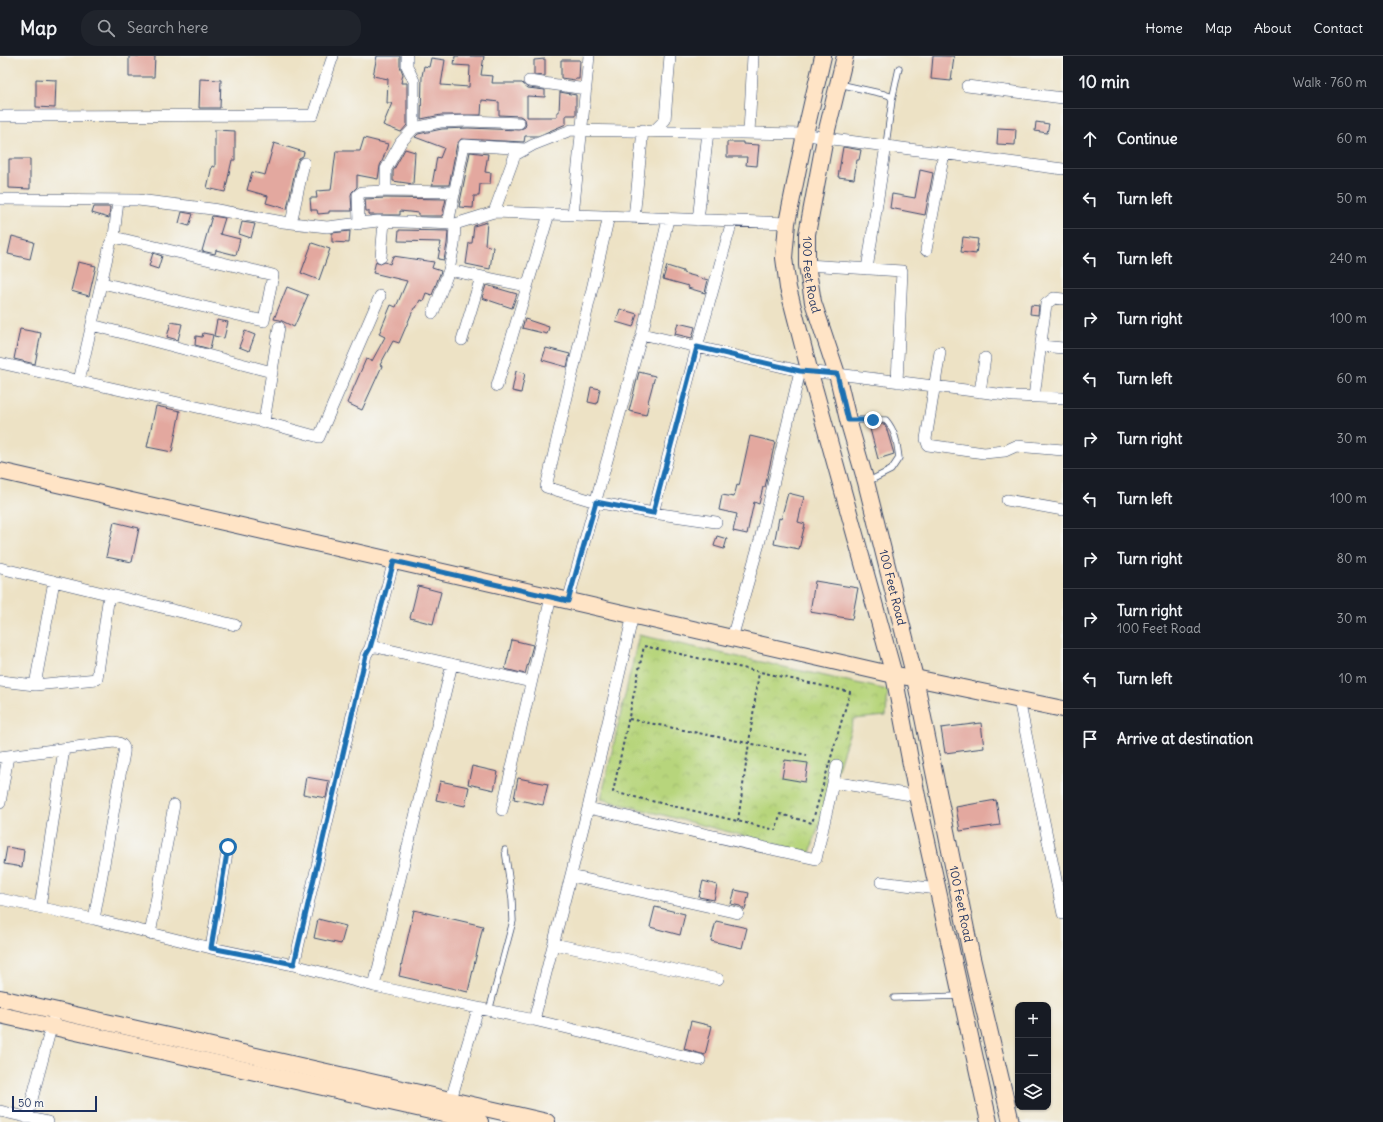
<!DOCTYPE html>
<html lang="en">
<head>
<meta charset="utf-8">
<style>
  :root { --surface:#171b24; --page:#20242c; --text:#f1f3f6; --muted:#9ea1a6; --line:#363941 }
  body { margin:0; font-family:Delius,sans-serif; background:var(--page); color:var(--text) }
  .controls { position:absolute; right:12px; bottom:12px; display:grid; overflow:hidden; border-radius:8px; box-shadow:0 1px 3px #0004 }
  .controls button { width:36px; height:36px; display:grid; place-items:center; padding:0; border:0; border-bottom:1px solid var(--line); background:var(--surface); color:var(--text); font:20px sans-serif }
  .scale { position:absolute; left:12px; bottom:10px; width:85px; box-sizing:border-box; padding-left:4px; border:2px solid #1b2f5e; border-top:0; font-size:11px; line-height:14px; white-space:nowrap; color:#1b2f5e; -webkit-text-stroke:3px #f6f6f2; paint-order:stroke }
  .stop { position:absolute; width:12px; height:12px; margin:-9px; border:3px solid #1f6fb2; border-radius:50%; background:#fff }
  .stop.end { background:#1f6fb2; border-color:#fff; box-shadow:0 1px 4px #0008 }
  .list { margin:0; padding:0; list-style:none }
  h2 { display:flex; justify-content:space-between; align-items:center; height:52px; margin:0; padding:0 16px; font-size:17px }
  h2 small { font-size:13px; font-weight:400; color:var(--muted) }
  .list li { display:grid; grid-template-columns:26px 1fr auto; gap:12px; align-items:center; box-sizing:border-box; height:60px; padding:0 16px; border-top:1px solid var(--line) }
  .list b { display:block; font-size:15px; white-space:nowrap }
  .list p { margin:0; font-size:13px; white-space:nowrap; color:var(--muted) }
  .list em { font-size:13px; font-style:normal; color:var(--muted) }
  .icon { flex:none; width:22px; height:22px; fill:none; stroke:currentColor; stroke-width:2; stroke-linecap:round; stroke-linejoin:round }
  .map { position:relative; flex:none; width:1063px; height:1066px; overflow:hidden }
  header { display:flex; align-items:center; gap:24px; box-sizing:border-box; height:56px; padding:0 20px; background:var(--surface); border-bottom:1px solid var(--line) }
  header strong { font-size:19px }
  nav { display:flex; gap:22px; margin-inline-start:auto; font-size:14px }
  .search { width:280px; height:36px; background:var(--page); display:flex; align-items:center; gap:10px; box-sizing:border-box; padding:0 14px; border-radius:16px; color:var(--muted); font-size:15px }
  main { display:flex }
  aside { flex:1; background:var(--surface) }
  .map>svg:first-child { display:block }
  .park { fill:url(#park-crowns); stroke:#69826d }
  .building { fill:#e3a89f }
  .lines { fill:none; stroke-linecap:round; stroke-linejoin:round }
  .lane-casing { stroke:#3a4a6d; stroke-width:7 }
  .street-casing { stroke:#3a4a6d; stroke-width:12 }
  .secondary-casing { stroke:#3a4a6d; stroke-width:18 }
  .path { stroke:#3a4a6d; stroke-width:2; stroke-dasharray:3 3; stroke-linecap:butt }
  .lane { stroke:#fff; stroke-width:5.5 }
  .street { stroke:#fff; stroke-width:11 }
  .secondary { stroke:#ffe4c6; stroke-width:16 }
  .route { stroke:#1f6fb2; stroke-width:5 }
  .labels { text-anchor:middle; stroke-width:3; stroke-linejoin:round; paint-order:stroke }
  .street-label { font-size:12px; fill:#1b2f5e; stroke:#f6f6f2 }
</style>
</head>
<body>
<header>
<strong>Map</strong>
<div class="search"><svg class="icon" aria-label="search" viewBox="0 0 24 24"><circle cx="10" cy="10" r="6"/><path d="M15 15l6 6"/></svg>Search here</div>
<nav><a>Home</a><a>Map</a><a>About</a><a>Contact</a></nav>
</header>
<main>
<div class="map">
<svg width="1063" height="1066" viewBox="0 0 1063 1066">
  <defs>
    <pattern id="park-crowns" width="20" height="18" patternUnits="userSpaceOnUse"><rect width="20" height="18" fill="#b7d57c"/><path d="M2 6a3 3 0 1 1 6 0M12 15a3 3 0 1 1 6 0" fill="none" stroke="#9db76e"/></pattern>
  </defs>
  <rect width="100%" height="100%" fill="#f6f6f2"/>
  <filter id="ink" filterUnits="userSpaceOnUse"><feTurbulence type="fractalNoise" baseFrequency=".025" numOctaves="2"/><feDisplacementMap in="SourceGraphic" scale="8" xChannelSelector="R" yChannelSelector="G"/><feConvolveMatrix kernelMatrix="1 2 1 2 8 2 1 2 1" color-interpolation-filters="sRGB"/></filter>
  <filter id="wash" filterUnits="userSpaceOnUse"><feTurbulence type="fractalNoise" baseFrequency=".012" numOctaves="4" result="noise"/><feDisplacementMap in="SourceGraphic" scale="16" xChannelSelector="R" yChannelSelector="G"/><feGaussianBlur stdDeviation="0.9" result="paint"/><feColorMatrix in="noise" values="0 0 0 0 0 0 0 0 0 0 0 0 0 0 0 0 0 1.4 0 .05"/><feComposite in="paint" operator="in"/></filter>
  <g filter="url(#wash)">
    <rect width="100%" height="100%" fill="#ede2c5"/>
    <path class="park" d="M639,579L888,634L886,660L854,663L810,797L601,743Z"/>
    <g id="blocks">
      <path class="building" d="M129,0H155L154,21H129Z
        M377,0H400V10L403,18L401,27H407V69L401,76L383,69L392,47H387L388,23L373,20Z
        M455,0H484L481,19L493,20L492,27H522L528,32L545,34V41L527,40V61H557V56H559L560,36L576,39V59H566V68L538,80H525L524,86L461,83L457,88L449,129H432L437,101L440,102L444,92L415,81L418,78L442,73L468,72L519,74L525,71L526,68L525,63L520,60L499,59V46L482,44L481,59H441L421,63L422,20L424,10L429,11L431,2L445,4L441,29L469,31L470,10L454,9Z
        M933,0H954L951,25L931,23Z
        M545,3V20L534,19V4Z
        M561,4H580L579,23H575V24L561,22Z
        M36,23L56,24L55,52L36,51Z
        M200,23L221,24L220,52H199Z
        M1036,66L1049,68L1047,77L1035,75Z
        M998,72L1016,73L1015,89L997,88Z
        M215,74L235,75V104H232L225,136L207,132L212,110L215,111Z
        M364,82L388,88L383,103L380,110L378,123L357,119V131L352,136L351,139L352,155H329V157L318,158L317,154H311L310,142H317L316,135L331,134L336,95H360Z
        M727,86H743V88L759,89L757,110L746,109L747,101H727Z
        M274,87L304,96L303,100L299,102L297,106L287,153L266,147L268,140L247,134L252,116L265,119Z
        M843,91L861,94L859,104H857L854,123L838,121Z
        M405,93L415,96L413,128L393,125V115Z
        M470,96L488,98L485,116L491,117L490,128H480L479,140H474L473,152L459,151Z
        M9,103H30V133L9,132Z
        M920,114L933,117L925,159L890,152L892,138L915,142Z
        M386,142L446,143L442,160H419V157L400,155V159H369V155H366L365,143Z
        M94,151H110L109,162L92,157Z
        M182,156L193,158L189,170L179,167Z
        M212,160L225,162L220,178L240,183L236,199L216,194L215,198L202,195Z
        M242,166L255,168L251,182L239,178Z
        M487,166L485,189L493,191L490,213L466,208L469,187H472L474,170Z
        M399,174L448,175L447,188L444,204L438,203L441,186L398,185Z
        M350,175L349,187L332,186V177Z
        M12,180L34,186L30,203L8,198Z
        M963,181L978,183L976,198L961,196Z
        M312,187L330,193L319,224L301,217Z
        M153,197L162,200L158,213L149,210Z
        M393,200L434,206L432,212L441,215L432,239L426,237L423,245L420,244L416,252H414L399,287L393,285L380,309L382,310L362,354L347,347L366,303L372,305L385,281L379,278L391,249L396,251L407,225L373,217L376,205L380,208L385,206L390,208Z
        M78,206L96,210L89,240L71,235Z
        M667,210L683,215V217L708,224L705,237L688,232L689,230L663,223Z
        M486,229L517,238L512,252L482,242Z
        M287,231L308,239L294,271L280,264L274,263Z
        M1031,249L1039,250L1038,259L1030,258Z
        M620,253L637,258L633,271L616,266Z
        M525,263L549,271L547,278L522,272Z
        M217,264L228,266L224,282L214,280Z
        M171,266L182,268L178,284L167,281Z
        M678,267L695,271L692,282L675,278Z
        M20,273L41,277L35,308L14,303Z
        M245,275L255,279L249,295L239,291Z
        M203,277L213,279L210,293L195,289L196,280L202,281Z
        M546,292L570,298L567,311L542,304Z
        M516,315L525,317L521,337L512,335Z
        M639,316L655,320L648,346L649,347L646,359L629,355Z
        M591,331L600,333L597,348L588,346Z
        M156,350L180,355L172,396L147,391Z
        M873,368H884L886,371L894,398L878,403L869,369Z
        M750,380L775,386L765,431H763L759,448L754,446L747,478L733,475L737,458L719,454L722,439L734,441L737,429L739,430Z
        M788,437L804,441L798,466L805,468L799,493L774,488L779,462L781,463Z
        M114,466L139,472L132,506L106,501Z
        M717,480L727,483L724,493L714,490Z
        M815,525L858,532L852,563L810,556Z
        M418,530L441,536L433,568L410,562Z
        M512,584L533,589L525,618L505,613Z
        M981,667L984,692L945,697L941,672Z
        M785,704L808,707L805,726L782,722Z
        M472,710L498,716L494,734L468,728Z
        M306,721L329,725L326,742L303,738Z
        M518,722L548,728L543,749L514,743Z
        M440,725L469,731L465,750L436,744Z
        M996,744L1000,769L960,775L956,751Z
        M7,791L24,794L22,811L4,808Z
        M703,825L717,829L714,844L699,841Z
        M735,834L749,837L745,854L740,850L731,848Z
        M655,851L685,858L680,879L650,871Z
        M414,854L483,870L468,936L399,920Z
        M318,863L346,870L341,888L314,882Z
        M716,865L747,872L742,892L711,885Z
        M691,965L712,970L705,999L684,993Z"/>
    </g>
  </g>
  <g filter="url(#ink)">
    <use href="#blocks" fill-opacity="0" stroke="#3a4a6d" stroke-width="1"/>
    <g class="lines">
      <defs>
        <path id="lane" d="M839,28L884,38L890,40L892,44
          M886,89L892,44L899,12
          M850,364H886C896,376 897,387 899,402L891,414L867,426
          M894,942L960,940
          M489,955L513,865L512,843L505,794"/>
        <path id="street" d="M407,0V10L414,25V72
          M529,25L586,33
          M967,30L1063,42
          M0,60L313,59L333,0
          M654,75L665,64L670,0
          M749,77L753,0
          M386,135L455,136
          M0,143L138,144L212,153L283,166L327,171L378,165L455,168L494,156L515,99L533,89L571,74L805,78L825,82L1063,113
          M494,156L787,167
          M573,159L589,0
          M609,160L546,431L596,446L653,457L716,466
          M634,162L643,74
          M698,164L708,76
          M291,167L304,107
          M359,168L358,139L362,136L386,135V113L401,86L414,72L441,66L468,65L519,67
          M448,168L464,89L525,93
          M926,194L944,97
          M381,201L384,166
          M807,209L902,215L897,326
          M867,213L886,89
          M449,214L527,230
          M102,227L264,265L273,219L114,181
          M433,257L449,214L454,189L455,168
          M92,269L272,316
          M642,278L800,315
          M462,284L481,221
          M1041,290L1063,292
          M940,296L926,383L928,389L984,397L1005,395L1016,390L1063,394
          M0,307L264,366L319,381L380,240
          M79,325L110,188L114,181L118,144
          M497,330L549,158
          M980,336L985,302
          M1034,341L1046,248L1054,242L1063,243
          M264,366L279,271
          M1007,444L1063,454
          M653,457L697,291L732,165
          M0,512L235,569
          M568,545L642,278L668,163
          M732,582L760,484L800,315L837,318L1014,340L1063,342
          M370,592L394,505
          M0,625L35,629L97,623L109,539
          M35,629L54,525
          M1019,644L1063,858
          M0,701L114,686C122,687 125,690 124,697L94,863
          M833,726L917,740
          M0,747L8,700
          M588,752L816,803L837,709
          M502,754L551,541
          M571,820L738,857
          M881,826L937,833
          M0,843L94,863L211,892L294,909L374,930L534,964L700,1004
          M40,851L64,693
          M150,878L174,749
          M554,888L718,923
          M211,892L228,791
          M294,909L366,599L370,592L376,591L531,626
          M374,930L452,608
          M534,964L588,752L633,559
          M449,1050L478,953
          M0,1055L48,1066
          M27,1062L53,964"/>
        <g id="secondary">
          <path d="M823,0L805,78L787,167L784,202L788,232L810,317L826,374L894,619L917,740L989,1066"/>
          <path id="s1" d="M845,0L825,82L807,178V209L813,246L837,318L848,364L866,426L915,622L971,898L1011,1066"/>
          <path d="M0,415L894,619L915,622L1063,653"/>
          <path d="M0,942L547,1066"/>
          <path d="M0,959L480,1066"/>
        </g>
      </defs>
      <use href="#lane" class="lane-casing"/>
      <use href="#street" class="street-casing"/>
      <use href="#secondary" class="secondary-casing"/>
      <path class="path" d="M644,590L850,636L812,767L780,758L776,774L613,736Z
        M629,663L807,699
        M738,765L759,616"/>
      <use href="#lane" class="lane"/>
      <use href="#street" class="street"/>
      <use href="#secondary" class="secondary"/>
    </g>
  </g>
  <g class="lines" filter="url(#ink)">
    <path class="route" d="M228,791L211,892L294,908L366,599L370,592L394,505L568,545L596,446L653,457L697,291L800,315L837,318L848,364H873"/>
  </g>
  <g class="labels">
    <g class="street-label">
      <text dy="4" stroke="none"><textPath href="#s1" startOffset="223">100 Feet Road</textPath></text>
      <text dy="4" stroke="none"><textPath href="#s1" startOffset="547">100 Feet Road</textPath></text>
      <text dy="4" stroke="none"><textPath href="#s1" startOffset="871">100 Feet Road</textPath></text>
    </g>
  </g>
</svg>
<div class="controls">
<button>+</button>
<button>−</button>
<button><svg class="icon" aria-label="layers" viewBox="0 0 24 24"><path d="M12 4l9 5-9 5-9-5zM3 14l9 5 9-5"/></svg></button>
</div>
<div class="scale">50 m</div>
<div class="stop" style="left:228px;top:791px"></div>
<div class="stop end" style="left:873px;top:364px"></div>
</div>
<aside>
<h2>10 min<small>Walk · 760 m</small></h2>
<ul class="list">
<li><svg class="icon" aria-label="ahead" viewBox="0 0 24 24"><path d="M12 20V5M6 11l6-6 6 6"/></svg><div><b>Continue</b></div><em>60 m</em></li>
<li><svg class="icon" aria-label="left" viewBox="0 0 24 24"><path d="M17 20v-9H6M10 6l-5 5 5 5"/></svg><div><b>Turn left</b></div><em>50 m</em></li>
<li><svg class="icon" aria-label="left" viewBox="0 0 24 24"><path d="M17 20v-9H6M10 6l-5 5 5 5"/></svg><div><b>Turn left</b></div><em>240 m</em></li>
<li><svg class="icon" aria-label="right" viewBox="0 0 24 24"><path d="M7 20v-9h11M14 6l5 5-5 5"/></svg><div><b>Turn right</b></div><em>100 m</em></li>
<li><svg class="icon" aria-label="left" viewBox="0 0 24 24"><path d="M17 20v-9H6M10 6l-5 5 5 5"/></svg><div><b>Turn left</b></div><em>60 m</em></li>
<li><svg class="icon" aria-label="right" viewBox="0 0 24 24"><path d="M7 20v-9h11M14 6l5 5-5 5"/></svg><div><b>Turn right</b></div><em>30 m</em></li>
<li><svg class="icon" aria-label="left" viewBox="0 0 24 24"><path d="M17 20v-9H6M10 6l-5 5 5 5"/></svg><div><b>Turn left</b></div><em>100 m</em></li>
<li><svg class="icon" aria-label="right" viewBox="0 0 24 24"><path d="M7 20v-9h11M14 6l5 5-5 5"/></svg><div><b>Turn right</b></div><em>80 m</em></li>
<li><svg class="icon" aria-label="right" viewBox="0 0 24 24"><path d="M7 20v-9h11M14 6l5 5-5 5"/></svg><div><b>Turn right</b><p>100 Feet Road</p></div><em>30 m</em></li>
<li><svg class="icon" aria-label="left" viewBox="0 0 24 24"><path d="M17 20v-9H6M10 6l-5 5 5 5"/></svg><div><b>Turn left</b></div><em>10 m</em></li>
<li><svg class="icon" aria-label="arrive" viewBox="0 0 24 24"><path d="M6 21V4h12l-3 4 3 4H6"/></svg><div><b>Arrive at destination</b></div></li>
</ul>
</aside>
</main>
</body>
</html>
